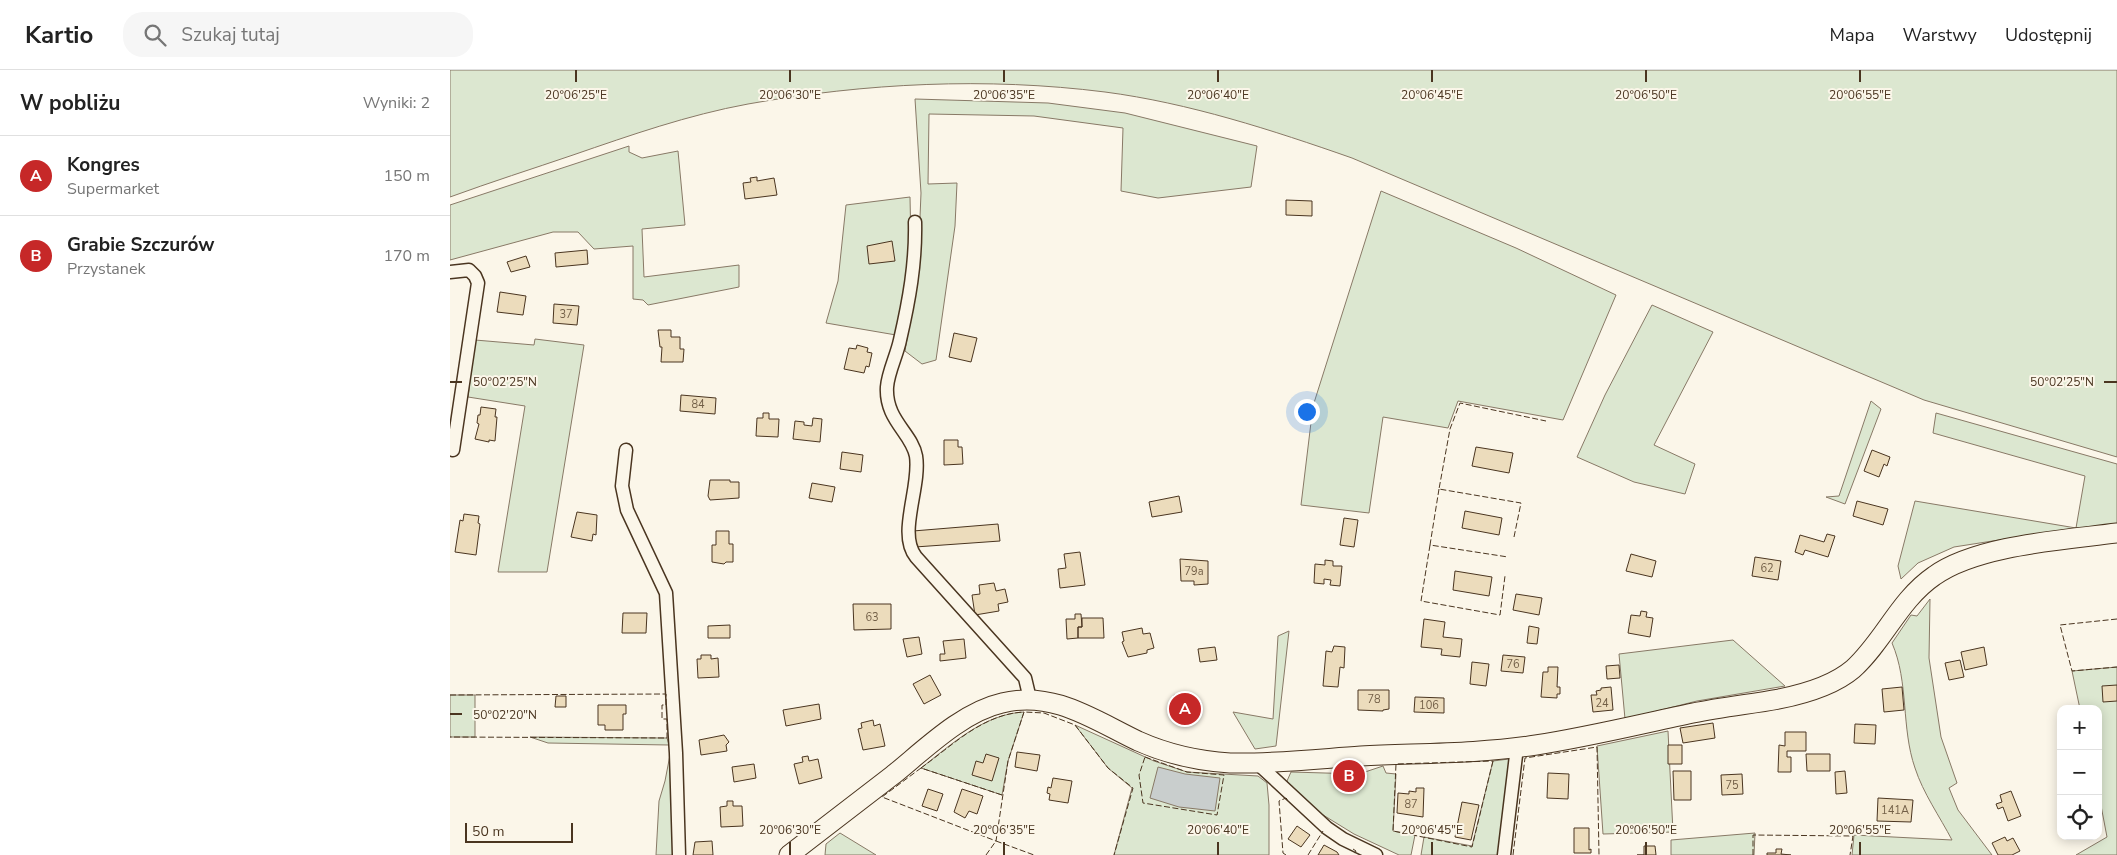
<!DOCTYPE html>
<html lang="pl">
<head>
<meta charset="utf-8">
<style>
  :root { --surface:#fff; --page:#f6f6f6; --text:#222; --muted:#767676; --line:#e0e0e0; --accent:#c62828 }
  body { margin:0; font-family:"Nunito Sans",sans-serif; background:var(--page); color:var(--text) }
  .controls { position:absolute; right:15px; bottom:15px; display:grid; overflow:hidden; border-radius:10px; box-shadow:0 2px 12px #0003 }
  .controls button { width:45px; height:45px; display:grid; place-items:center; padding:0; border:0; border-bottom:1px solid var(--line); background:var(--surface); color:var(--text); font:25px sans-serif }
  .scale { position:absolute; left:15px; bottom:12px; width:108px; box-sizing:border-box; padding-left:5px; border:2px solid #4a3520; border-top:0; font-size:14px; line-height:18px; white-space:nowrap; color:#4a3520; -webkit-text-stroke:4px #fbf6e9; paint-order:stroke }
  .you { position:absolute; left:856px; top:341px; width:18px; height:18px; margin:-12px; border:4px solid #fff; border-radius:50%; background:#1a73e8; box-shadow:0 0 0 8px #1a73e833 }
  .badge { display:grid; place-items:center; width:32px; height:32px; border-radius:50%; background:var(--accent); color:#fff; font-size:16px; font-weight:700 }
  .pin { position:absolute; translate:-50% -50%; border:2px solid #fff; box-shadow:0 1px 5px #0006 }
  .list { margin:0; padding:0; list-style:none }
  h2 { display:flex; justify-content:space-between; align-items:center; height:65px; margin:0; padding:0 20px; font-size:21px }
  h2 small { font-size:16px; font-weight:400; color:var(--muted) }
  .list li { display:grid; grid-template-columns:32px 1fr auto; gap:15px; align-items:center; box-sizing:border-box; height:80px; padding:0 20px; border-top:1px solid var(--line) }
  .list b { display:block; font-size:19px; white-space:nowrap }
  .list p { margin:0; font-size:16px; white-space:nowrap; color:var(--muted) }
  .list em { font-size:16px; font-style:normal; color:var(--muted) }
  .icon { flex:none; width:28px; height:28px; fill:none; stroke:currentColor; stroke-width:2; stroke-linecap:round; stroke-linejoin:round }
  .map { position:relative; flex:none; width:1667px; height:785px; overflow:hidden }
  header { display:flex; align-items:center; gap:30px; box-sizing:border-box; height:70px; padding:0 25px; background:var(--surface); border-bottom:1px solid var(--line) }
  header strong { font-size:24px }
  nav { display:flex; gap:28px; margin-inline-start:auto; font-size:18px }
  .search { width:350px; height:45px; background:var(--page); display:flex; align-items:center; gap:12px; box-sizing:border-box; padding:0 18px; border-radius:20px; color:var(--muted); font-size:19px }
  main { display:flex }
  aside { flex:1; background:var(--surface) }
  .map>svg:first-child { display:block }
  .green { fill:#dce7d0; stroke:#887966 }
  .water { fill:#c9cecd; stroke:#887966 }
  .building { fill:#ecdcbc; stroke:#4a3520 }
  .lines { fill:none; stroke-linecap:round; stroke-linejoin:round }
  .street-casing { stroke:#4a3520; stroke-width:15 }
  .secondary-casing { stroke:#4a3520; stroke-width:21 }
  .street { stroke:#fbf6e9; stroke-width:12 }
  .secondary { stroke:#fbf6e9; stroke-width:19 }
  .fence { stroke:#4a3520; stroke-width:1; stroke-dasharray:6 2.5; stroke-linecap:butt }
  .ticks { fill:none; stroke:#4a3520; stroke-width:2 }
  .labels { text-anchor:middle; stroke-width:4; stroke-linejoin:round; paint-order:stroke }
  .number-label { font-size:11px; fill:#725f47 }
  .ticks-label { font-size:12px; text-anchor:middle; fill:#4a3520; stroke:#fbf6e9; stroke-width:4; stroke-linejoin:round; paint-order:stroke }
</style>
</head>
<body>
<header>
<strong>Kartio</strong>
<div class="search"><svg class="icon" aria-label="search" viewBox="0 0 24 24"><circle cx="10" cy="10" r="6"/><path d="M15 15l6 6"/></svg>Szukaj tutaj</div>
<nav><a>Mapa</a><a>Warstwy</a><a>Udostępnij</a></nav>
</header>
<main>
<aside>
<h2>W pobliżu<small>Wyniki: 2</small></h2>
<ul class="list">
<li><span class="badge">A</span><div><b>Kongres</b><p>Supermarket</p></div><em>150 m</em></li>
<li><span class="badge">B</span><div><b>Grabie Szczurów</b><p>Przystanek</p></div><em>170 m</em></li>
</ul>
</aside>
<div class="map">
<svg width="1667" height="785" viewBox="0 0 1667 785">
  <rect width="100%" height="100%" fill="#fbf6e9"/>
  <path class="green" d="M0,0H1667V387L1474,330L902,88C822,60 739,33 655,22C536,7 416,13 298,34C238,45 181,65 123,85C82,99 41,112 0,127Z
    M465,29L598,33L675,43L807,76L801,117L708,128L671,121L673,58L584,46L479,44L478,114L507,113L505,156L486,290L472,294L455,281L468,196L471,123Z
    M179,76V82L192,88L228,81L235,155L192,159L194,207L289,195V217L198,235L193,230L183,229V176L144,179L128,162H103L0,190V135Z
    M931,121L1066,178L1166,225L1113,350L1008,331L998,358L933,347L919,443L851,435L863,336Z
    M460,127L461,176L446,265L376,253L388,211L396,135Z
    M1202,235L1263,262L1204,375L1245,394L1235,424L1184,412L1127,387L1155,325Z
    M85,269L134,275L97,502H48L75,336L18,327L25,270L84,275Z
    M1421,331L1431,339L1395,434L1376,427L1389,426Z
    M1486,343L1667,394V455L1626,458L1504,477L1468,493L1451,509L1448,496L1465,431L1626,458L1635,406L1483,363Z
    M1480,529L1479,588L1491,667L1507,713L1499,718L1508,740L1542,785H1402L1404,765L1502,770C1490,747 1473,723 1465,698C1451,658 1459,612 1442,573L1461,545L1467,546Z
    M839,561L826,676L805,679L783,642L823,649L828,566Z
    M1283,570L1335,616L1247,631L1175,649L1169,584Z
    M1667,597V785H1626L1657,767L1648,720V639H1630L1622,601Z
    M0,625H25V667H0Z
    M574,642L558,691L552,725L471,698C502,674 534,644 574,642Z
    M625,655L704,691L737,702L808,706L817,713L819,735V785H664L682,718L658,698Z
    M1218,661L1223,762L1153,764L1147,676Z
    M80,667L217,668L219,675L98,673Z
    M220,685L224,785H206L209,731L215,711Z
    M1059,689L1050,785H971L974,767L1022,776L1043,691Z
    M933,696L936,703L946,704L943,761L965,765L961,785H949L904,764L865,740L837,711L841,702L909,704Z
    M390,763L426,785H375L376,774Z
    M1305,763L1304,785H1221V770Z"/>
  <path class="water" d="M708,697L735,704L770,708L765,741L729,737L700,728Z"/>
  <path class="building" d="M307,107V111L324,108L327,125L295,129L293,113L301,112L300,108Z
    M836,130L862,131V146L836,145Z
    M442,171L445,191L419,194L417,176Z
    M137,180L138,194L106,197L105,183Z
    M76,186L80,197L61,202L57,192Z
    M50,222L76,226L73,245L47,242Z
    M104,234L129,236L127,255L103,253Z
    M208,260H221V267H230V279H234L233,292H211L212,277H210Z
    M504,263L527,268L521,292L499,287Z
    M407,275L418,278L417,282L422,283L419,297L416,296L414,303L394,299L399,278L406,279Z
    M231,325L266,328L265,344L230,341Z
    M31,337L46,339L45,347H47L45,371L39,370V372L25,369L29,354L27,353L28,345H30Z
    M313,343H319V349H329L328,367L306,366L307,348H313Z
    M363,348L372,349L370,372L343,369L345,351L354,352V355L362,356Z
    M494,370H508V377H512L513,394L494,395Z
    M1026,377L1063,383L1059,403L1022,396Z
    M1422,380L1440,387L1437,396L1434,394L1429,407L1414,401Z
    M392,382L413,385L411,402L390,399Z
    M260,410H280V412H289V428L260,430L258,426Z
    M362,413L385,417L382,432L359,428Z
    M729,426L732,442L702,447L699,432Z
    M1407,431L1438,439L1433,455L1403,446Z
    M1015,441L1052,448L1049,465L1012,458Z
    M127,442L147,445L146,465L143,464L142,471L121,467Z
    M14,444L29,446L28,453L30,454L26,485L5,482L10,450L13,451Z
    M894,448L908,450L904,477L890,475Z
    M548,454L550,471L465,477L463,461Z
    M266,461H279V474H283V492H276L274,494L262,492V475H266Z
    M1377,464L1385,466L1378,487L1355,480L1353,485L1345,482L1350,465L1374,472Z
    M630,482L635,515L610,518L608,499L616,498L614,484Z
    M1181,484L1206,491L1202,507L1176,501Z
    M1305,487L1331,491L1328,510L1302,506Z
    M730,489L758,491V514L744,515V511H731Z
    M875,490L883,491V496H892L890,516L880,515L881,510L874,509V514L864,513L865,494L875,495Z
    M1005,501L1042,507L1039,526L1003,520Z
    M544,513L546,521L555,519L558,532L548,534L549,541L525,545L522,525L530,524L529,515Z
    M1066,524L1092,528L1089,545L1063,540Z
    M403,534H441V559L404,560Z
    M1191,541L1197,542L1196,547L1203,548L1200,567L1178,563L1181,545L1190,546Z
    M173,543H197L196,563H172Z
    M625,544H631L632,557H628V568L617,569L616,549H625Z
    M632,548H653L654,568H628V557H632Z
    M974,549L995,552L993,567L1012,569L1010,587L991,585L992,579L971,577Z
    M280,555V568H258V556Z
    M1079,556L1089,558L1087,574L1077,573Z
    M692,558L693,564L700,563L704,578L697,580V583L678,587L672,572L674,571L672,562Z
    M469,567L472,584L457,587L453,569Z
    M514,569L516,588L490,591V584H495L493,571Z
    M884,576L895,577L894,598L890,597L888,617L873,616L876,581L882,582Z
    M765,577L767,590L750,592L748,579Z
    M1534,577L1537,595L1515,600L1511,582Z
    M251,585H261V589L268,588L269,607L248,608L247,589H251Z
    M1053,585L1075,587L1073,603L1051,601Z
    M1510,590L1514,607L1499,610L1495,593Z
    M1022,592L1039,594L1036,616L1020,614Z
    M1169,595L1170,608L1157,609L1156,596Z
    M1098,597H1108L1107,617H1110V624H1107V628L1091,627L1093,602H1098Z
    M480,605L491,625L474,634L463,614Z
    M1667,615V631L1653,632L1652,616Z
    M1161,617L1163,640L1143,642L1141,625H1147L1146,621L1151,620V618Z
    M1452,617L1454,640L1434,642L1432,619Z
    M908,620H939V639L933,640V641L908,640Z
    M724,625L751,632L745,653L719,645Z
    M106,626H116V637H105Z
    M965,627L994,628V643L964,642Z
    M369,634L371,649L336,656L333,640Z
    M148,635H176V644H173V660H155V655H148Z
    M423,650L424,656L430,654L435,676L413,680L408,659L412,658L411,653Z
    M1263,653L1265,668L1233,673L1230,658Z
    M1405,654L1426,655L1425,674L1404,673Z
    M1335,662H1356V681H1337V687H1341V702H1328L1329,675L1335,676Z
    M274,665L279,672L276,675L277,681L251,685L249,670Z
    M1218,675H1232V694H1218Z
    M567,682L590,685L587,701L565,697Z
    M536,684L549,688L542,711L522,705L526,691L533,693Z
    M1356,684H1380V701H1357Z
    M358,686L359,691L368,689L372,708L349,714L344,694L353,692L352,687Z
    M304,694L306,708L284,712L282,697Z
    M1223,701H1241V730H1224Z
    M1395,701L1397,723L1386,724L1385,702Z
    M1098,703L1119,704L1118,729L1097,728Z
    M1292,704L1293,724L1272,725L1271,705Z
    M603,708L622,711L618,733L599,730L600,724L597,723L598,717L601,718Z
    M966,718H974L973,747L947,743L948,723L959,724V721L966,722Z
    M478,719L493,724L487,741L472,736Z
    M512,719L533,726L527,744L519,741L515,748L504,742Z
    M1561,721L1571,746L1558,751L1553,737L1548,739L1546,734L1552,732L1550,725Z
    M1428,728L1463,730L1461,752L1427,751Z
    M277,731H283V736H292L293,756L271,757L270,737L277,736Z
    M1012,732L1029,735L1021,770L1005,767Z
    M847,756L860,765L851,777L838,769Z
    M1124,758H1139V780L1141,779V783H1124Z
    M1555,767L1557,771L1563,768L1570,781L1562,785H1548L1542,773Z
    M262,771L263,785H243L245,772Z
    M874,775L887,782L889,785H868Z
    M1194,776H1205L1206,785H1187H1194Z
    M1326,779H1332L1331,784L1341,785H1317V783H1326Z"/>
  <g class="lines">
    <defs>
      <path id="street" d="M465,152C466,193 459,231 450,270C447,285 438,302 437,317C435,350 462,363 466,386C471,417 447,464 466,487L575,608L580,629
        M0,202L19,200L25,206L28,213L3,380
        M176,380L172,416L177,440L216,523L226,683L229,785
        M806,692L877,758L893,769L926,785
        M1054,785L1067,677"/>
      <path id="secondary" d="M339,785C374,758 408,732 443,705C474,680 512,642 552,633C603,620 644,650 688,671C717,684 749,691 780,693C823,694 868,689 911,686C969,683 1028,684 1086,675C1138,667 1191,654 1243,643C1272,637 1301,634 1329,629C1354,624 1383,616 1403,599C1434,571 1449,530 1484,506C1527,475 1614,470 1667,463"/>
    </defs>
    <use href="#street" class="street-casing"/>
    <use href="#secondary" class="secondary-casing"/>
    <use href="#street" class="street"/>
    <use href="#secondary" class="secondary"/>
    <path class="fence" d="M989,419L980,475L1058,487
      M1064,467L1071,433L989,419L1000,359L1010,333L1096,351
      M980,475L971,531L1050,545L1055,506
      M1667,549L1610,555L1622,601L1667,597
      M0,625L216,624V635H212V649H217V668L0,667
      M695,687L737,702L774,705L767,745L693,733L689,705Z
      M1043,691L1022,777L943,761L946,694Z
      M471,698C503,675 533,644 574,642
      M552,725L471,698L432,727L546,771L558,691L574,642L594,643L625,655L658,698L683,718L664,785
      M903,779L906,781L904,785
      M536,785L546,771L584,785
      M836,785L833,783L829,731L836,728L839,731
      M858,785L873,761
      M1063,785L1075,688L1147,677L1149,785
      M1303,785V765L1403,766L1400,785"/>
  </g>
  <path class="ticks" d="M126,0V12M340,0V12M554,0V12M768,0V12M982,0V12M1196,0V12M1410,0V12M0,312H12M1654,312H1667M0,644H12M340,772V785M554,772V785M768,772V785M982,772V785M1196,772V785M1410,772V785"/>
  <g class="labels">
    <g class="number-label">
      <text x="116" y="248">37</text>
      <text x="248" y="338">84</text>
      <text x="1317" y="502">62</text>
      <text x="744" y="505">79a</text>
      <text x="422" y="551">63</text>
      <text x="1063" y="598">76</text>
      <text x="924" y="633">78</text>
      <text x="1152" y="637">24</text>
      <text x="979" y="639">106</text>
      <text x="1282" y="719">75</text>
      <text x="961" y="738">87</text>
      <text x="1445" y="744">141A</text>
    </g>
  </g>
  <g class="ticks-label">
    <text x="126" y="29">20°06'25"E</text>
    <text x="340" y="29">20°06'30"E</text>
    <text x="554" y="29">20°06'35"E</text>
    <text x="768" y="29">20°06'40"E</text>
    <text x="982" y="29">20°06'45"E</text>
    <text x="1196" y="29">20°06'50"E</text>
    <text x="1410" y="29">20°06'55"E</text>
    <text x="55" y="316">50°02'25"N</text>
    <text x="1612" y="316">50°02'25"N</text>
    <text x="55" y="649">50°02'20"N</text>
    <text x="340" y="764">20°06'30"E</text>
    <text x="554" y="764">20°06'35"E</text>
    <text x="768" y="764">20°06'40"E</text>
    <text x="982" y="764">20°06'45"E</text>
    <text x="1196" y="764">20°06'50"E</text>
    <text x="1410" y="764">20°06'55"E</text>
  </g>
</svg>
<div class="controls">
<button>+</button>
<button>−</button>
<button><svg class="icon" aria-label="locate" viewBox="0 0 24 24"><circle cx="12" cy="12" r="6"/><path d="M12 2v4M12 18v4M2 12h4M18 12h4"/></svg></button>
</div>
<div class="scale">50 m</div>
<div class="you"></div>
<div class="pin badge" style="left:735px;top:639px">A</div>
<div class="pin badge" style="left:899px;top:706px">B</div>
</div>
</main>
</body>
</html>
